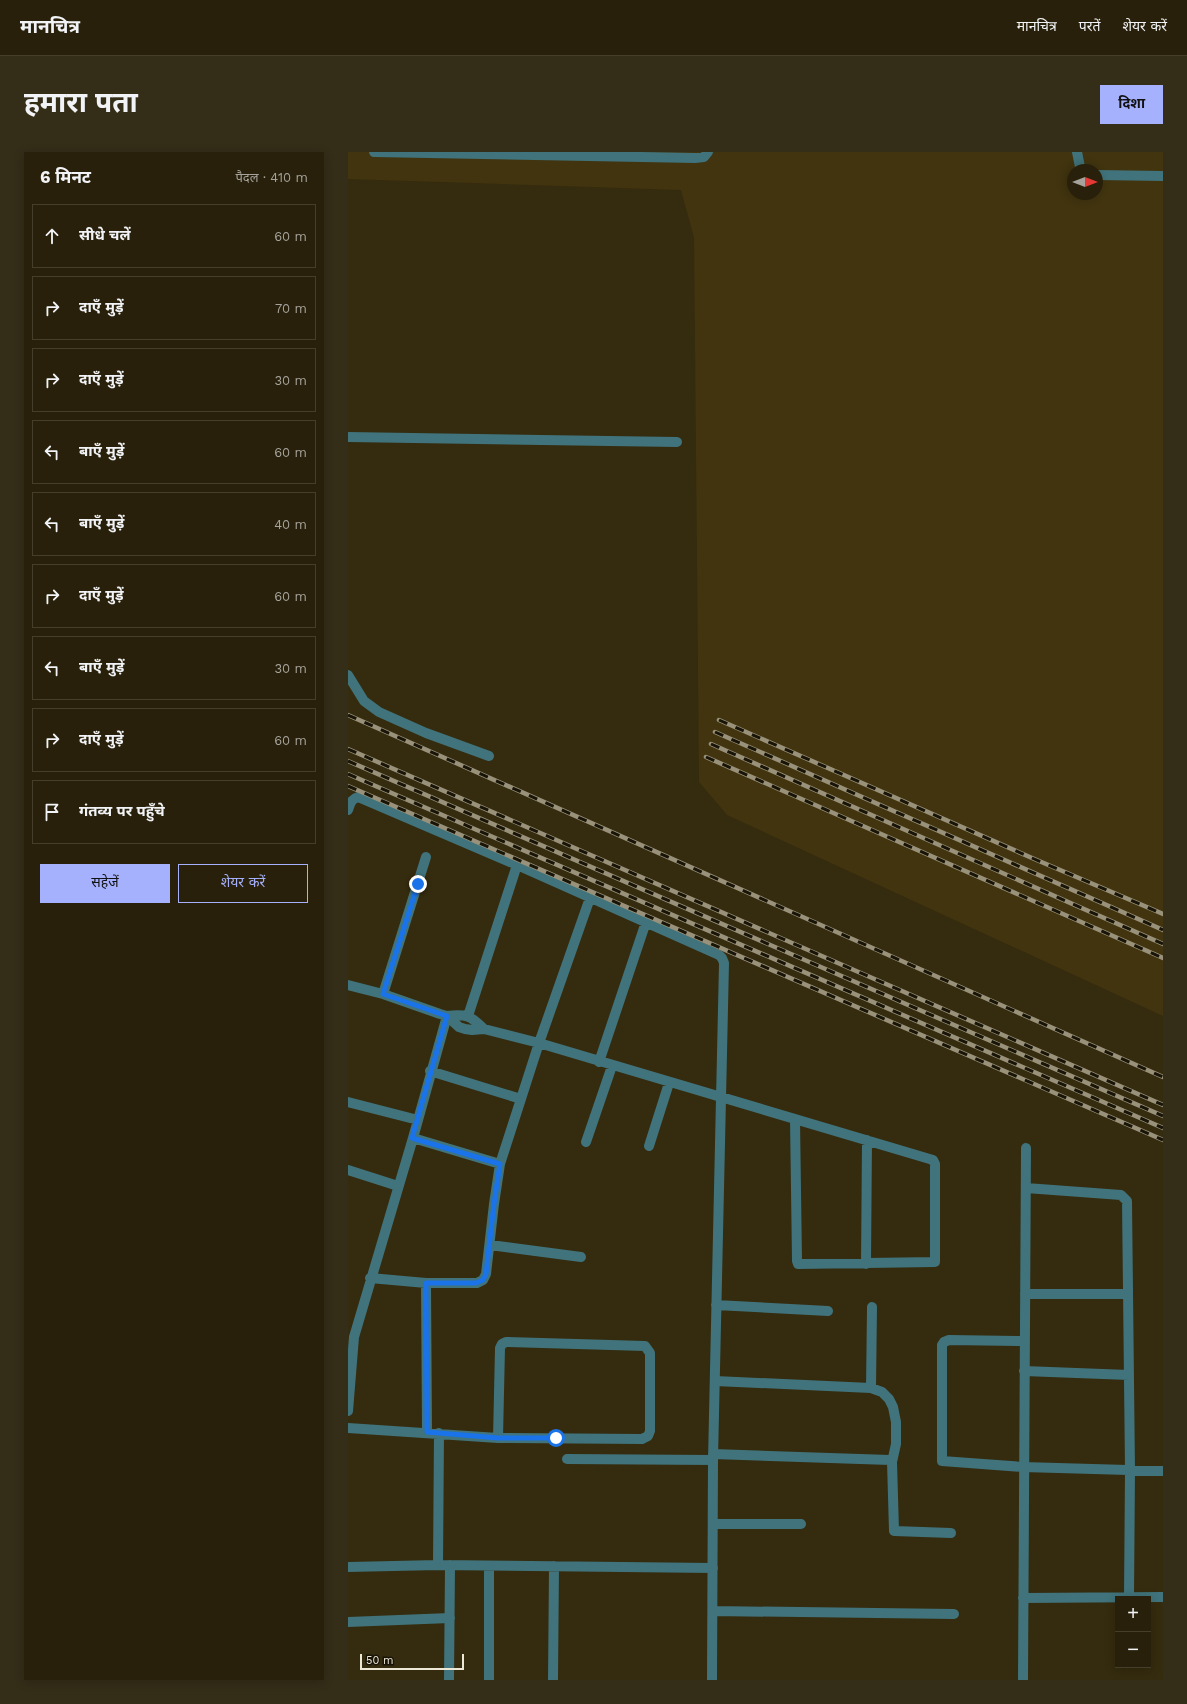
<!DOCTYPE html>
<html lang="hi">
<head>
<meta charset="utf-8">
<style>
  :root { --surface:#28200a; --page:#342d18; --text:#f1f3f6; --muted:#a5a39c; --line:#443e2b; --accent:#a5b1fc }
  body { margin:0; font-family:"Work Sans","Noto Sans Devanagari",sans-serif; background:var(--page); color:var(--text) }
  .controls { position:absolute; right:12px; bottom:12px; display:grid; overflow:hidden; border-radius:0px; box-shadow:0 2px 10px #0003 }
  .controls button { width:36px; height:36px; display:grid; place-items:center; padding:0; border:0; border-bottom:1px solid var(--line); background:var(--surface); color:var(--text); font:20px sans-serif }
  .compass { position:absolute; left:719px; top:12px; width:36px; height:36px; border-radius:50%; background:var(--surface); box-shadow:0 2px 10px #0003; rotate:90deg }
  .scale { position:absolute; left:12px; bottom:10px; width:104px; box-sizing:border-box; padding-left:4px; border:2px solid #ede7d6; border-top:0; font-size:11px; line-height:14px; white-space:nowrap; color:#ede7d6; -webkit-text-stroke:3px #181408; paint-order:stroke }
  .stop { position:absolute; width:12px; height:12px; margin:-9px; border:3px solid #1a73e8; border-radius:50%; background:#fff }
  .stop.end { background:#1a73e8; border-color:#fff; box-shadow:0 1px 4px #0008 }
  .list { margin:0; padding:0; list-style:none }
  h2 { display:flex; justify-content:space-between; align-items:center; height:52px; margin:0; padding:0 16px; font-size:17px }
  h2 small { font-size:13px; font-weight:400; color:var(--muted) }
  .list li { display:grid; grid-template-columns:26px 1fr auto; gap:12px; align-items:center; box-sizing:border-box; height:64px; margin:0 8px 8px; padding:0 8px; border:1px solid var(--line); border-radius:0px }
  .list b { display:block; font-size:15px; white-space:nowrap }
  .list em { font-size:13px; font-style:normal; color:var(--muted) }
  .actions { display:flex; gap:8px; padding:12px 16px }
  .actions a { flex:1; padding:9px 0; border:1px solid var(--accent); border-radius:0px; text-align:center; font-size:14px; color:var(--accent) }
  .actions .main { background:var(--accent); color:#111 }
  .icon { flex:none; width:22px; height:22px; fill:none; stroke:currentColor; stroke-width:2; stroke-linecap:round; stroke-linejoin:round }
  .map { position:relative; flex:none; width:815px; height:1528px; overflow:hidden; border-radius:0px }
  header { display:flex; align-items:center; gap:24px; box-sizing:border-box; height:56px; padding:0 20px; background:var(--surface); border-bottom:1px solid var(--line) }
  header strong { font-size:19px }
  nav { display:flex; gap:22px; margin-inline-start:auto; font-size:14px }
  .intro { display:flex; align-items:center; justify-content:space-between; box-sizing:border-box; height:96px; padding:0 24px }
  h1 { margin:0; font-size:28px }
  .button { padding:10px 18px; border-radius:0px; background:var(--accent); color:#111; font-size:14px; font-weight:700 }
  main { display:flex; gap:24px; padding:0 24px }
  aside { flex:1; background:var(--surface); border-radius:0px; box-shadow:0 2px 10px #0003 }
  .map>svg:first-child { display:block }
  .built { fill:#41340f; fill-rule:evenodd }
  .lines { fill:none; stroke-linecap:round; stroke-linejoin:round }
  .minor { stroke:#40737b; stroke-width:10 }
  .rail-casing { stroke:#99917a; stroke-width:4.5 }
  .rail { stroke:#181408; stroke-width:3; stroke-dasharray:9; stroke-linecap:butt }
  .route { stroke:#1a73e8; stroke-width:5 }
</style>
</head>
<body>
<header>
<strong>मानचित्र</strong>
<nav><a>मानचित्र</a><a>परतें</a><a>शेयर करें</a></nav>
</header>
<div class="intro"><h1>हमारा पता</h1><a class="button">दिशा</a></div>
<main>
<aside>
<h2>6 मिनट<small>पैदल · 410 m</small></h2>
<ul class="list">
<li><svg class="icon" aria-label="ahead" viewBox="0 0 24 24"><path d="M12 20V5M6 11l6-6 6 6"/></svg><div><b>सीधे चलें</b></div><em>60 m</em></li>
<li><svg class="icon" aria-label="right" viewBox="0 0 24 24"><path d="M7 20v-9h11M14 6l5 5-5 5"/></svg><div><b>दाएँ मुड़ें</b></div><em>70 m</em></li>
<li><svg class="icon" aria-label="right" viewBox="0 0 24 24"><path d="M7 20v-9h11M14 6l5 5-5 5"/></svg><div><b>दाएँ मुड़ें</b></div><em>30 m</em></li>
<li><svg class="icon" aria-label="left" viewBox="0 0 24 24"><path d="M17 20v-9H6M10 6l-5 5 5 5"/></svg><div><b>बाएँ मुड़ें</b></div><em>60 m</em></li>
<li><svg class="icon" aria-label="left" viewBox="0 0 24 24"><path d="M17 20v-9H6M10 6l-5 5 5 5"/></svg><div><b>बाएँ मुड़ें</b></div><em>40 m</em></li>
<li><svg class="icon" aria-label="right" viewBox="0 0 24 24"><path d="M7 20v-9h11M14 6l5 5-5 5"/></svg><div><b>दाएँ मुड़ें</b></div><em>60 m</em></li>
<li><svg class="icon" aria-label="left" viewBox="0 0 24 24"><path d="M17 20v-9H6M10 6l-5 5 5 5"/></svg><div><b>बाएँ मुड़ें</b></div><em>30 m</em></li>
<li><svg class="icon" aria-label="right" viewBox="0 0 24 24"><path d="M7 20v-9h11M14 6l5 5-5 5"/></svg><div><b>दाएँ मुड़ें</b></div><em>60 m</em></li>
<li><svg class="icon" aria-label="arrive" viewBox="0 0 24 24"><path d="M6 21V4h12l-3 4 3 4H6"/></svg><div><b>गंतव्य पर पहुँचे</b></div></li>
</ul>
<div class="actions"><a class="main">सहेजें</a><a>शेयर करें</a></div>
</aside>
<div class="map">
<svg width="815" height="1528" viewBox="0 0 815 1528">
  <rect width="100%" height="100%" fill="#352b0e"/>
  <path class="built" d="M0,0H815V864L379,663L351,630L346,86L333,38L0,27ZM725,18H749V42H725Z"/>
  <g class="lines">
    <path class="minor" d="M26,0L347,6L356,5L360,0
      M729,0L732,15L736,18
      M749,23L815,24
      M0,285L329,290
      M0,523L16,549L31,560L78,581L141,604
      M0,658C2,652 3,647 10,645L169,713L371,803L374,806L376,811L365,1308L364,1528
      M0,833L35,842L92,862L99,864L111,875L117,877L124,878L136,877L191,891L585,1008L587,1012V1110L450,1112L449,1109L447,967
      M35,842L78,705
      M120,864L169,713
      M251,910L298,770
      M82,919L173,947
      M0,950L70,968
      M65,986L152,1012
      M238,990L264,914
      M301,994L321,931
      M0,1018L50,1034
      M678,1036L773,1043L779,1049L782,1318L781,1445
      M142,1093L233,1105
      M518,1112L519,988
      M22,1126L78,1131H129L135,1128L138,1122L146,1052L152,1012L191,891L242,746
      M78,1131L79,1280
      M677,1142H780
      M368,1153L480,1159
      M676,1189L601,1188L596,1190L594,1193V1309L675,1315L815,1319
      M676,1219L781,1223
      M367,1229L523,1236L534,1240L541,1247L545,1255L548,1270V1292L544,1310L546,1379L603,1381
      M523,1236L524,1155
      M0,1259L6,1185L65,986L99,864C118,862 122,863 136,877
      M0,1276L150,1286L294,1287L300,1284L302,1279V1201L297,1194L158,1190L154,1192L152,1196L150,1286
      M365,1302L542,1308L544,1310
      M219,1307L365,1308
      M365,1372H453
      M90,1413L91,1281
      M0,1415L90,1413L365,1416
      M675,1446L815,1445
      M365,1459L606,1462
      M0,1470L102,1466
      M101,1528L102,1413
      M141,1528V1414
      M205,1528L206,1414
      M675,1528L678,996"/>
    <defs>
      <path id="rail" d="M0,563L815,925
        M371,568L684,706L815,762
        M367,580L815,778
        M363,592L815,792
        M0,597L815,953
        M358,605L815,806
        M0,609L815,964
        M0,622L815,976
        M0,634L815,988"/>
    </defs>
    <use href="#rail" class="rail-casing"/>
    <use href="#rail" class="rail"/>
  </g>
  <g class="lines">
    <path class="route" d="M70,732L35,842L99,864L64,986L152,1012L146,1052L138,1122L135,1128L128,1131H78L79,1280L150,1286H208"/>
  </g>
</svg>
<div class="controls">
<button>+</button>
<button>−</button>
</div>
<svg class="compass" viewBox="-18 -18 36 36"><path d="M0-13l5 13h-10z" fill="#e53935"/><path d="M0 13l5-13h-10z" fill="#a5a39c"/></svg>
<div class="scale">50 m</div>
<div class="stop" style="left:208px;top:1286px"></div>
<div class="stop end" style="left:70px;top:732px"></div>
</div>
</main>
</body>
</html>
